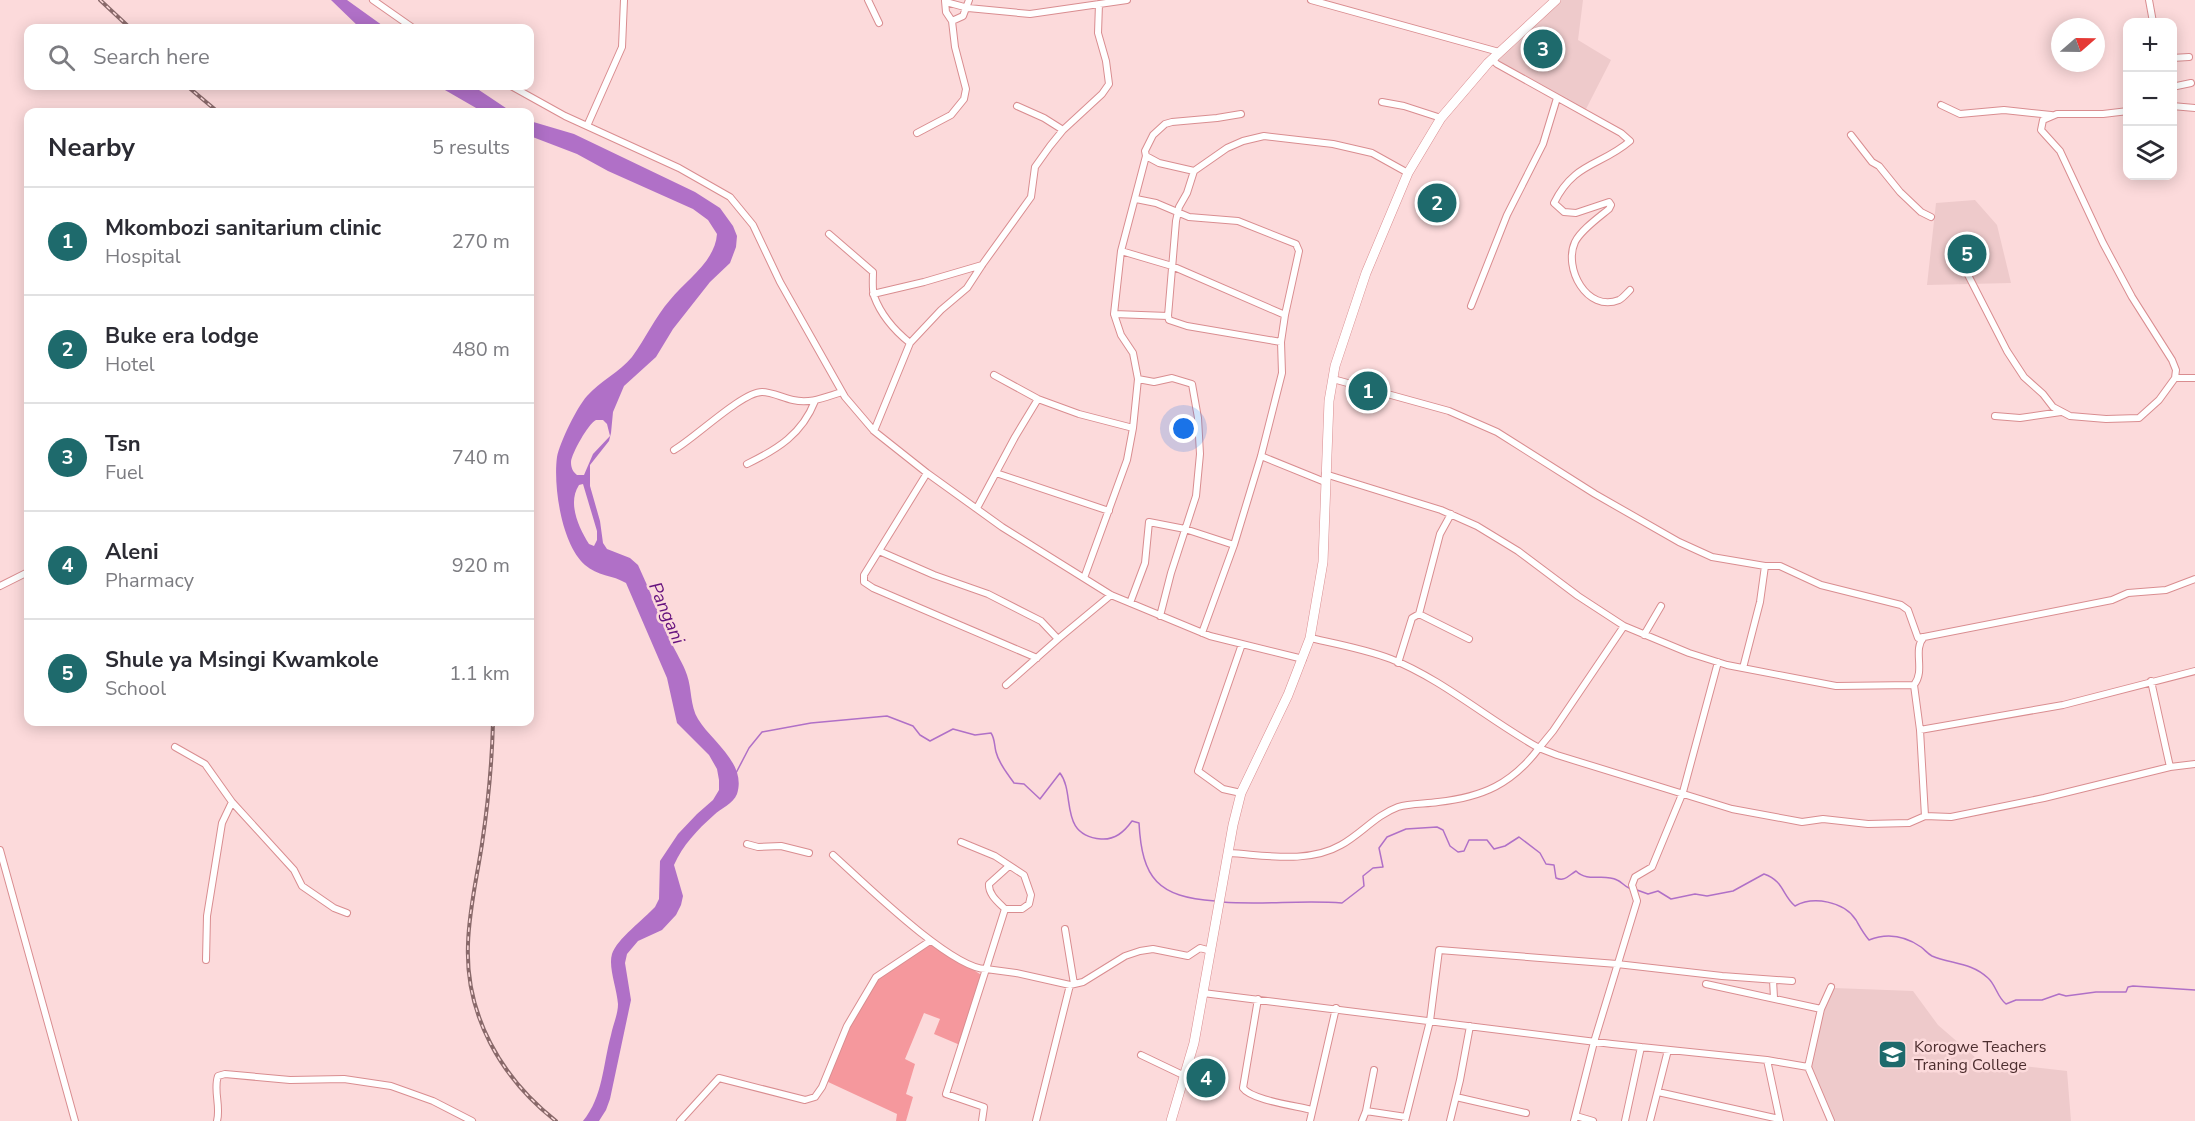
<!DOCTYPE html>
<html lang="en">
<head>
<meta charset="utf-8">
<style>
  :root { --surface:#fff; --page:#f2f2f3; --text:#2b2b33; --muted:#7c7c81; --line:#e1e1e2; --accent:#1e6a6c }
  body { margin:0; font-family:"Nunito Sans",sans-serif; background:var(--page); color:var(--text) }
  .controls { position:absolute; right:18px; top:18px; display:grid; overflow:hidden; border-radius:12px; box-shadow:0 3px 15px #0003 }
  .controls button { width:54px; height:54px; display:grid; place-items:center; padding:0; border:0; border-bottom:2px solid var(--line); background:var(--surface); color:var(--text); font:30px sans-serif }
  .compass { position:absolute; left:2051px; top:18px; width:54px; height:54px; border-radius:50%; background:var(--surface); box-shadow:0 3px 15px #0003; rotate:70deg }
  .you { position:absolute; left:1184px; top:429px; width:21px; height:21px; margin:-15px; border:4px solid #fff; border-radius:50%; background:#1a73e8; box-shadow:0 0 0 9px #1a73e833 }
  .badge { display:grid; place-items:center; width:39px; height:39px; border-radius:50%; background:var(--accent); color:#fff; font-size:20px; font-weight:700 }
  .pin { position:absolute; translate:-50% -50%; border:3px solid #fff; box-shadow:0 2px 6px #0006 }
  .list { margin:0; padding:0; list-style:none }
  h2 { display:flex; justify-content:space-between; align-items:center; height:78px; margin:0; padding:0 24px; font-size:26px }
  h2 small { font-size:20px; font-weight:400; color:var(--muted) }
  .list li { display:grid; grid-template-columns:39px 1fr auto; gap:18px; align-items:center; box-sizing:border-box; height:108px; padding:0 24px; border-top:2px solid var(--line) }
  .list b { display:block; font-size:22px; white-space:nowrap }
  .list p { margin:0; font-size:20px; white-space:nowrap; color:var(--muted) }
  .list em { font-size:20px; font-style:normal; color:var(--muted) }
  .icon { flex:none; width:33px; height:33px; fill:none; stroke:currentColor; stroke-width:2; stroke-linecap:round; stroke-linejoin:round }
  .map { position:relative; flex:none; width:2195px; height:1121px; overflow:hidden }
  .search { position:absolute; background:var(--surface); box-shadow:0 3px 15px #0003; left:24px; top:24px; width:510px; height:66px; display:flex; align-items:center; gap:15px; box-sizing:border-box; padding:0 21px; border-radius:12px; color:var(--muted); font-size:22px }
  .panel { position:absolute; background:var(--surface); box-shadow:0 3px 15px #0003; left:24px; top:108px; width:510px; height:618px; border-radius:12px }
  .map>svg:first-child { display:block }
  .built { fill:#eecacb }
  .green { fill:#f5989d }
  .water { fill:#b070c7; fill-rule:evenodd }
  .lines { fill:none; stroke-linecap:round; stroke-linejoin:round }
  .stream { stroke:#b070c7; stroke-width:1.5 }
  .minor-casing { stroke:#d98d90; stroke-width:8 }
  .highway-casing { stroke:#d98d90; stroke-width:10 }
  .minor { stroke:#fff; stroke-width:6 }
  .highway { stroke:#fff; stroke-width:9 }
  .rail-casing { stroke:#89696a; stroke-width:4 }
  .rail { stroke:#fcdadb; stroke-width:1.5; stroke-dasharray:4.5; stroke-linecap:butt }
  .labels { text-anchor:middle; stroke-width:5; stroke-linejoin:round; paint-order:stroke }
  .poi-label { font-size:16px; fill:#4d2e2f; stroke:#fcdadb; text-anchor:start }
  .water-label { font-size:18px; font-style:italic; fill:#65117e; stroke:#fcdadb }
</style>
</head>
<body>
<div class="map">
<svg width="2195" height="1121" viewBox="0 0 2195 1121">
  <rect width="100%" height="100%" fill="#fcdadb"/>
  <path class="built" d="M1560,0H1583L1578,40L1611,60L1585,111L1495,59Z
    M1975,200L1997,225L2011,283L1927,285L1936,203Z
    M1834,988L1913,991L1938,1025L1976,1058L2015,1065L2067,1071L2071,1121H1834L1811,1067L1824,1010Z"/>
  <path class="green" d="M931,943L983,976L960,1045L934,1034L940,1019L924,1013L905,1059L915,1064L906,1094L913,1097L906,1121H896L897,1114L826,1081L849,1027L877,978Z"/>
  <path class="water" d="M331,0H347L386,28H360Z
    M438,86H473L512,112H483Z
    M530,121L574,134L695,192L720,208L733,226L737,236L736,247L730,263L710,282L673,329L656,357L624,386L613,412L611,433L609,441L590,465V486L600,521L603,543L607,549L630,558L638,565C650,590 659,616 671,642C676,653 683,663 687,675C692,689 690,706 698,719C711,741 747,763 737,794C733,804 721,808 714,815C697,830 683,845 674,865L683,896L681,905L676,915L662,930L638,941L627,954L625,963L631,1000L610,1099L606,1110L599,1121H583C603,1097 603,1064 611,1035C613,1025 618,1014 618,1004C617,989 608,967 612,954C617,939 644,919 655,907L659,899L660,861L678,834L697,814L713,800L719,790V780L717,769L709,755L677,723L667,678L626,583C613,575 597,576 585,565C562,545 553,487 557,457C560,442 577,407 587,396C600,381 620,372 632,357C646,338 655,317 670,300C686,280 715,262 717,234L708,220L693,209L608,171L577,154L530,136ZM596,420H603L607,424L610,436L593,454L584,475H577C573,472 571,468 571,462C572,453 588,424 596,420ZM583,484L597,531V540L594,546L589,544C579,528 567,503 579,485Z"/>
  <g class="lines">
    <path class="stream" d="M736,773L749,748L762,732L811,723L887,716L913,726L920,735L930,741L953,729L975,735L991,733C995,739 994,744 996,752C999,764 1007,773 1014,783L1024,784L1040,799L1060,773C1076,794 1058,835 1101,839C1115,840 1124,832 1132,821L1139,823C1142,879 1158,897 1215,901
      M1637,890L1648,894L1658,891L1671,899L1695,894L1707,896L1733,891L1764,874C1784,881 1782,895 1795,906C1813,896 1844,901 1856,920C1860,927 1863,933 1869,940C1887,933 1905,936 1921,947C1925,950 1928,954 1932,956C1951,964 1971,962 1988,978C1996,985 1997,997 2006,1004L2016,1000H2042L2059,994L2066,996L2096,992H2126L2128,987L2133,986L2195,990
      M1222,902C1262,905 1303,900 1342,903L1364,886L1363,876L1373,868L1383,867L1379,848L1387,837L1406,829L1437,827L1443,830L1450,846L1458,852L1464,851L1469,840H1487L1494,849L1505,846L1519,837L1540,853L1546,864L1554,865L1556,878C1565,882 1569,875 1576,871C1588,883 1603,873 1617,880C1622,882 1624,886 1629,888"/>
    <defs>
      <path id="minor" d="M373,0L413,28
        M868,0L879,23
        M1311,0L1499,52
        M2149,0L2153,22
        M946,2L968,8L1030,14L1127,0
        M952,21L963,16L969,0
        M2172,58L2189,57
        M1492,59L1497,64L1621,133L1630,141C1601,166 1574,162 1554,203L1564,212L1576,213L1609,202L1611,205L1609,209C1598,218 1581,230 1575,242C1563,268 1587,313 1619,300C1623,298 1627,293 1630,290
        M511,86L565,116L679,168L730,197L753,225L780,282L845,397L874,431L927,473L1002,527L1111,595L1210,636L1303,659
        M2172,87L2191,83
        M1382,102L1404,106L1441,118
        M1941,105L1960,114L2004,110L2051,115
        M1017,106L1044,118L1063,130
        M2172,106L2195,108
        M2128,111L2103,114H2057L2043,120L2041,130L2060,151L2103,243L2132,297L2172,360L2176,370L2175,378H2195
        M587,126L622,47L624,0
        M917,133L951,115L964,99L966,89L955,47L952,21L946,12L945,1
        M1851,135L1872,162L1879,166L1900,192L1921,212L1931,217
        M1146,156L1159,163L1194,171
        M1136,199L1156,203L1189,217L1238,221L1296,244L1299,251L1285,315L1281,342L1282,373L1261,456L1234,545L1202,633
        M829,234L873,272C873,279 872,289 874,296C881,315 895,331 910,343
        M1121,251L1172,266L1285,315
        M1965,269L2007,351L2024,377L2043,394L2053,407L2070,416L2106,419L2139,418L2159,400L2175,378
        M873,294L924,282L982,265
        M1471,306L1507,215L1543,144L1557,98
        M1114,314L1168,316
        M1281,342L1187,326L1169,320L1168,316L1176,221L1179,207L1187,193L1194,171L1227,148L1243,141L1264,136L1333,144L1372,153L1408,173
        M994,375L1038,399L1079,414L1133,428
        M1138,379L1154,382L1172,378L1192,384L1198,418L1200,454L1196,496L1171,573L1160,616
        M1333,379L1449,411L1497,432L1595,494L1679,542L1712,557L1765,566H1780L1821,585L1901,605L1908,610L1918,638L1923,637
        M1995,416L2020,418L2061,412
        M874,431L910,343L941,310L967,288L982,265L1031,197L1035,167L1050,146L1063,130L1102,94L1109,84L1106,61L1098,33L1099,4
        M674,450C695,438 742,392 762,392C772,392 783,398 793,400C811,404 825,397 842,392
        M1261,456L1325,482
        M747,464C778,449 802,434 815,401
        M927,473L864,575V582L873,588L1037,658
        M996,473L1109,511
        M1325,474L1441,510L1477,526L1518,551L1578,596L1624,626L1689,653L1727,665L1836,686L1914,685C1926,670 1912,650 1924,637L2112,600L2128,593L2166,590L2195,579
        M977,508L1015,437L1038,399
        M879,551L934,575L988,594L1041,621L1058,639
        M1084,578L1127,460L1133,428L1138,379L1133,353L1121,335L1114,314L1121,251L1146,156L1145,151L1153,135L1165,124L1172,122L1217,118L1241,114
        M0,586L28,572
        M1130,603L1145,563L1149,522L1185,529L1234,545
        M1419,614L1469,639
        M1624,626L1553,731L1539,748L1557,755L1732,809L1802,822L1823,819L1868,824L1909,823L1925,816L1951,817L2044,798L2170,767L2195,764
        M1644,635L1661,606
        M1398,663L1412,618L1419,614L1440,534L1451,514
        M1743,668L1760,602L1765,566
        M2151,681L2170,767
        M1006,685L1058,639L1111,595
        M1914,685L1920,730L1925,816
        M1920,730L2063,705L2195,671
        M175,747L205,764L232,802L222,823L207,916L206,960
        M1241,793L1223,789L1198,771L1242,644
        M232,802L294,870L302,886L334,908L347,913
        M961,842L995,856L1024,875L1031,895L1029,904L1022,909H1005C998,902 988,894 989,884L1009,866
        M747,844L758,847L781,846L809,853
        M0,850L75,1121
        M1229,853C1265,855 1308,864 1341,845C1361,834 1376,815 1398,807C1410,803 1426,804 1438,802C1483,797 1512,784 1539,748C1490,721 1442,679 1391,659C1365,649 1337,644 1310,638
        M833,855C862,881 951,969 986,969L1005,909
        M1065,929L1074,984
        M1773,980L1774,998
        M1706,984L1821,1009
        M1203,993L1612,1044L1767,1060L1808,1067
        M1258,999L1243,1088C1251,1100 1297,1106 1312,1110
        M1141,1055L1185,1076
        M1767,1060L1780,1121
        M1658,1092L1779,1119
        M1456,1097L1526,1113
        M1366,1111L1374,1070
        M1576,1116L1593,1121
        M217,1121C221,1106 213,1090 218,1076L225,1074L290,1080L344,1079L391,1086L433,1101L472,1121
        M680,1121L719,1078L805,1100L815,1097L822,1087L847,1026L876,977L930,941
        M982,1121L984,1107L946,1094L986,969L1016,973L1070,985L1083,982L1125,956L1140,951L1153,949L1188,956L1200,948L1211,951
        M1036,1121L1070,985
        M1310,1121L1336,1008
        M1362,1121L1366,1111L1406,1117
        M1405,1121L1430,1021L1439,950L1617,964L1722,976L1792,981
        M1450,1121L1460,1080L1470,1026
        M1574,1121L1594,1042L1637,901L1632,885L1635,877L1652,867L1683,792L1718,662
        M1625,1121L1641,1047
        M1650,1121L1668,1050
        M1831,1121L1808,1067L1821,1009L1831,987"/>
      <path id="highway" d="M1171,1121L1194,1043L1233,825L1241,793L1288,695L1310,638L1323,562L1329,401L1335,366L1366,273L1408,173L1441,118L1488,63L1556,0"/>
    </defs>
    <use href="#minor" class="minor-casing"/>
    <use href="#highway" class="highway-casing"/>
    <use href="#minor" class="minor"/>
    <use href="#highway" class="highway"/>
    <defs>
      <path id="rail" d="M100,0L130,28
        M187,86L218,112
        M493,722C492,763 488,804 482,844C477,877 469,910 468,944C465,1015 501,1078 556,1121"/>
    </defs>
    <use href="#rail" class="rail-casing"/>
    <use href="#rail" class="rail"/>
  </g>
  <defs>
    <symbol id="university-square" viewBox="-11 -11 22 22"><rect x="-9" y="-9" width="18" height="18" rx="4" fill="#1e6a6c" stroke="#fcdadb"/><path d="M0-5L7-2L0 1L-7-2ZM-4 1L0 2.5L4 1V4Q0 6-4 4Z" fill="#fff"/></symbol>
  </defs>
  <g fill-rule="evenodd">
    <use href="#university-square" x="1876" y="1038" width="33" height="33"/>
  </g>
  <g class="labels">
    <g class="poi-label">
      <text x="1914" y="1052">Korogwe Teachers<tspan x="1914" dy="18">Traning College</tspan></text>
    </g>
    <g class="water-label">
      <text transform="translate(667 613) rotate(67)" y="6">Pangani</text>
    </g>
  </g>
</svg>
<div class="controls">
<button>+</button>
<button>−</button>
<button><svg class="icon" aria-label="layers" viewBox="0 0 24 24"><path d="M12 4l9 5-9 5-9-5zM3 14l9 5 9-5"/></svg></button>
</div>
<svg class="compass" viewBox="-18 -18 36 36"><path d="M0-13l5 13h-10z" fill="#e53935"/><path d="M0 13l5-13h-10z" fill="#7c7c81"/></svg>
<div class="you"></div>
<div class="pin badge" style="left:1368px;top:391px">1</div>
<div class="pin badge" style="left:1437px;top:203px">2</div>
<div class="pin badge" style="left:1543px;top:49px">3</div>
<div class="pin badge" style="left:1206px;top:1078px">4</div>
<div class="pin badge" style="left:1967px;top:254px">5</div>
<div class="search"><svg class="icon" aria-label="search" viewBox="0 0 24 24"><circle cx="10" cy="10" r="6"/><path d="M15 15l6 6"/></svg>Search here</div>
<section class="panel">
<h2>Nearby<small>5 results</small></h2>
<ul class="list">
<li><span class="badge">1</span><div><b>Mkombozi sanitarium clinic</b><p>Hospital</p></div><em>270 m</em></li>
<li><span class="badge">2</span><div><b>Buke era lodge</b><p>Hotel</p></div><em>480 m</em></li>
<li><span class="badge">3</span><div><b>Tsn</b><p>Fuel</p></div><em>740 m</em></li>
<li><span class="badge">4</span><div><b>Aleni</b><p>Pharmacy</p></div><em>920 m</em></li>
<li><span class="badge">5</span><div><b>Shule ya Msingi Kwamkole</b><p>School</p></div><em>1.1 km</em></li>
</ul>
</section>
</div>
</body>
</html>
